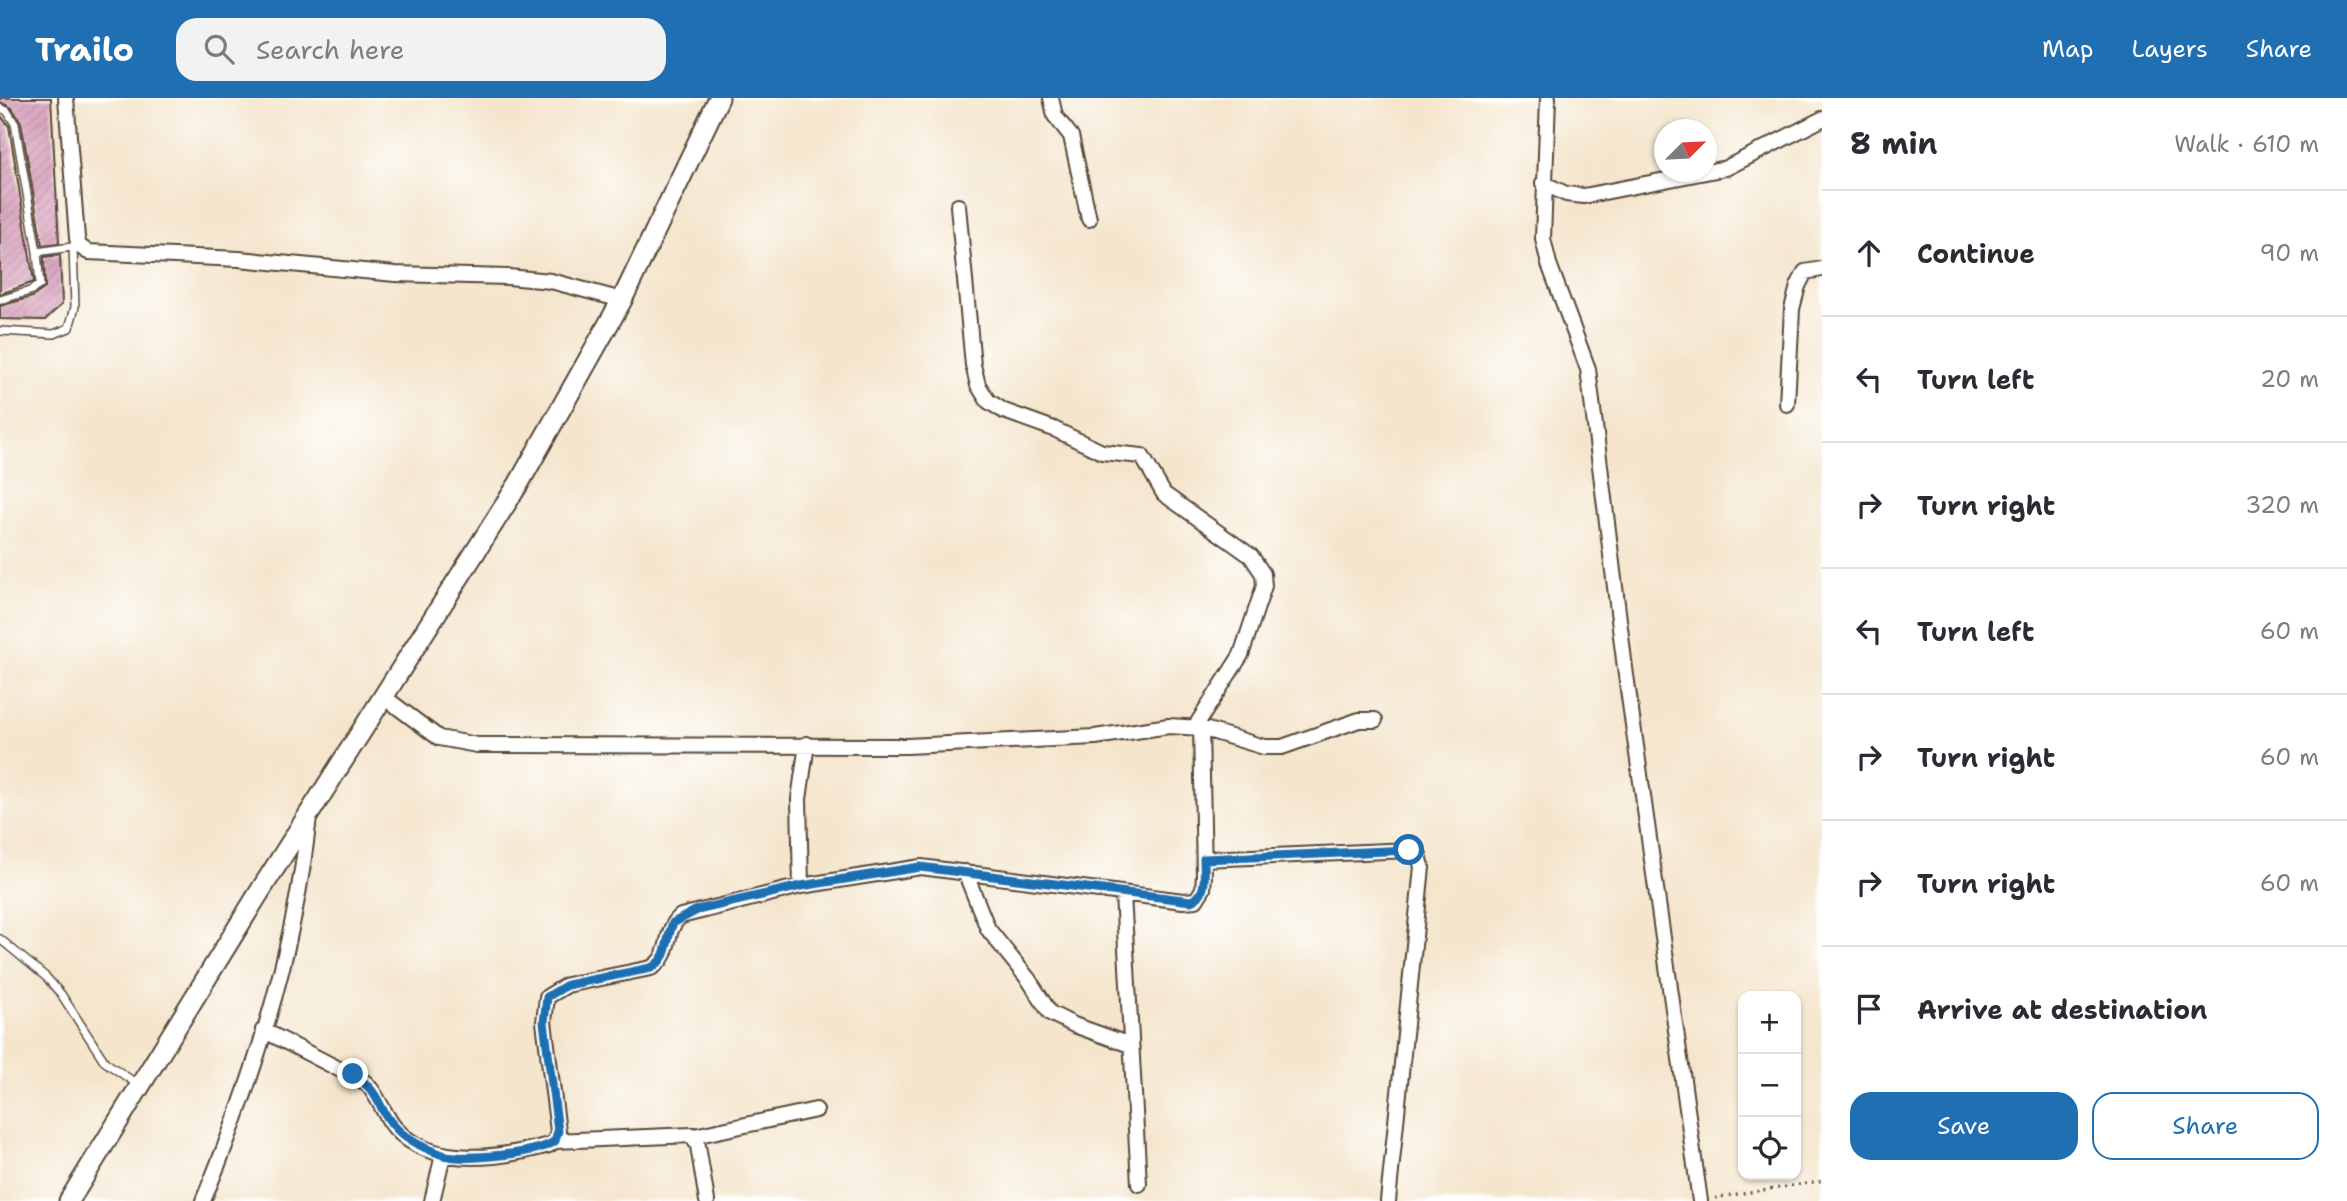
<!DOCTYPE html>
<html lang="en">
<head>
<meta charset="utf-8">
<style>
  :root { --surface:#fff; --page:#f2f2f3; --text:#2b2b33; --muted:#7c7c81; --line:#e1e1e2; --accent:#1f6fb2 }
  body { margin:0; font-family:"Shantell Sans",sans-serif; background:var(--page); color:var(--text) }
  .controls { position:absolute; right:21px; bottom:21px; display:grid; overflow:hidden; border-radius:14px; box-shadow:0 2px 5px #0004 }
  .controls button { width:63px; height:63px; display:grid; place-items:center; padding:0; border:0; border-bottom:2px solid var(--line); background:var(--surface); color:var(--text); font:35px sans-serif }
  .compass { position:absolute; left:1654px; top:21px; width:63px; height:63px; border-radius:50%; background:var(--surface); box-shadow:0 2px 5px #0004; rotate:66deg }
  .stop { position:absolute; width:21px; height:21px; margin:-16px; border:5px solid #1f6fb2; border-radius:50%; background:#fff }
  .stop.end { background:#1f6fb2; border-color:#fff; box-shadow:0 2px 7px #0008 }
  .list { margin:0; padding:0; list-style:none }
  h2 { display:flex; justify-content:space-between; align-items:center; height:91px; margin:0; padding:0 28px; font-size:30px }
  h2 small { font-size:23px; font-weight:400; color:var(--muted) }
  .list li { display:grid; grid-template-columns:46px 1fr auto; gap:21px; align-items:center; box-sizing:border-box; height:126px; padding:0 28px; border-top:2px solid var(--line) }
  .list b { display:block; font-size:26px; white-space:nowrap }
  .list em { font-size:23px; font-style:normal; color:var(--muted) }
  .actions { display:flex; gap:14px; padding:21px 28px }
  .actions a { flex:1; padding:16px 0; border:2px solid var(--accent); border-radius:21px; text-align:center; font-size:24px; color:var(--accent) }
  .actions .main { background:var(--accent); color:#fff }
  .icon { flex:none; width:38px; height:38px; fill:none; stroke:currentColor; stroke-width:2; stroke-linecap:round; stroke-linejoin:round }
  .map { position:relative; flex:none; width:1822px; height:1103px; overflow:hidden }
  header { display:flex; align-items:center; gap:42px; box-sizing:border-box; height:98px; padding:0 35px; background:var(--accent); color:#fff }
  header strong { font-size:33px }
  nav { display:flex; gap:38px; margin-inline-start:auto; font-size:24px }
  .search { width:490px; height:63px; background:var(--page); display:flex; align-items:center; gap:18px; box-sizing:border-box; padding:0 24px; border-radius:21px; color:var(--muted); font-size:26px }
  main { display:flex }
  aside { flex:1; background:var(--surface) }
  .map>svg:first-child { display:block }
  .building { fill:url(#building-hatch) }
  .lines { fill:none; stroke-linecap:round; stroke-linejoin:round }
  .lane-casing { stroke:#574638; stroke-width:10 }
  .street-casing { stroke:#574638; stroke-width:18 }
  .secondary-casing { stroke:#574638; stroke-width:23 }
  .path { stroke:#574638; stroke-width:2.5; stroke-dasharray:2 5; stroke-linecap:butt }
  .lane { stroke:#fff; stroke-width:7 }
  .street { stroke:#fff; stroke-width:14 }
  .secondary { stroke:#fff; stroke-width:19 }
  .route { stroke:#1f6fb2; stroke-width:9 }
</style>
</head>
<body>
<header>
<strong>Trailo</strong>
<div class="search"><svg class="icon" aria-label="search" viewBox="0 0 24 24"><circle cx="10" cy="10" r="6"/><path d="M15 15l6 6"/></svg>Search here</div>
<nav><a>Map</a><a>Layers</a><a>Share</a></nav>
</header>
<main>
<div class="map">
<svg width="1822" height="1103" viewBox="0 0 1822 1103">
  <defs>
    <pattern id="building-hatch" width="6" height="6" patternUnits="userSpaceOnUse" patternTransform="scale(1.75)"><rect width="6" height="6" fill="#d293b2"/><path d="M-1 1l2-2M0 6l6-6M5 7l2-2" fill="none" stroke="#ac7890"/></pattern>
  </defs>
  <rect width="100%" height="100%" fill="#fff"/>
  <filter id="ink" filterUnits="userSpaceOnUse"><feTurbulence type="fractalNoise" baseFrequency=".0143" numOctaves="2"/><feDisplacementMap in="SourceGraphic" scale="14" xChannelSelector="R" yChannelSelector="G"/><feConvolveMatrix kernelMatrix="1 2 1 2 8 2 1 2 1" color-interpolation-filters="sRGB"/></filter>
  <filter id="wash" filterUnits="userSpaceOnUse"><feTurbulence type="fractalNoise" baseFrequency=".00686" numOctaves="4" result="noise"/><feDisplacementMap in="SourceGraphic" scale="28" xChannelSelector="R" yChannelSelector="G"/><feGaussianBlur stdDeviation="1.57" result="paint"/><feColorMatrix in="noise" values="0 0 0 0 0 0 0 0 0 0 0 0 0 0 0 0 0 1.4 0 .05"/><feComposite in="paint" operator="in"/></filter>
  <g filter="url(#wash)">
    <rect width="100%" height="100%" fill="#f4e5cc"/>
    <g id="blocks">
      <path class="building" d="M0,0H51L59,145L42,147L21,24L12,10L0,4Z
        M0,17L9,28L34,184L0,196Z
        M60,157L62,206L45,222L0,221V208L32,199L45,190L44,159Z"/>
    </g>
  </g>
  <g filter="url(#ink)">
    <use href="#blocks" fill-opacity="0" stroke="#574638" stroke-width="2"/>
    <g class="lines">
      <defs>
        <path id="lane" d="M0,10L7,13L15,26L37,154L78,148
          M0,202L30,193L40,187L37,154
          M0,233L54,236L69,230L75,209L73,149
          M0,841L46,879L61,896L105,964L140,988"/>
        <path id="street" d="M66,0L77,140L79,148L88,154L239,161L395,176L508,179L551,183L622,202
          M1051,0L1055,18L1071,38L1089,121
          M1548,0L1543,141L1549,166L1588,271L1625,570L1700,1103
          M1543,85L1566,96L1584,98L1726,70L1822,21
          M958,108L973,267L978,287L988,303L1004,313L1054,331L1102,354L1142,358L1164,396L1251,458L1263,476L1264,488L1241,557L1195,629
          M1787,306L1792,211L1798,188L1805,174L1822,171
          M384,599L439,640L477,647L907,648L1095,639L1169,628L1201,630L1264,649H1282L1359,622H1375
          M1204,761L1409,752L1419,757L1422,769L1388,1103
          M965,774L988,831L1029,882L1050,915L1074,927L1130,947
          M801,788L799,701L807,646
          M1123,796L1139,1086
          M263,932L366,985C379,998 383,1016 395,1030C432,1071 502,1060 549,1047L555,1043L558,1033L544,924L547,899L567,887L651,870C674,857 662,833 681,818L801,788L921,769L1183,803L1196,802L1203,791L1204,777L1201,630
          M694,1038L816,1012
          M555,1043L692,1037L698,1048L707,1103
          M203,1103C254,981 296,849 309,718
          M432,1103L443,1057"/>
        <path id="secondary" d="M69,1103L262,790L519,385L622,202L719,0"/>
      </defs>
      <use href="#lane" class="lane-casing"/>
      <use href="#street" class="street-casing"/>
      <use href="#secondary" class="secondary-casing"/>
      <path class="path" d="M1715,1100L1822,1083"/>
      <use href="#lane" class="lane"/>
      <use href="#street" class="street"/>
      <use href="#secondary" class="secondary"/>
    </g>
  </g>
  <g class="lines" filter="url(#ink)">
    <path class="route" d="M353,976C383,996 376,1010 396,1030C406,1042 428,1052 443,1057C464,1063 538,1056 555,1043L558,1033L544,924L547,899L567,887L651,870C670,859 665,843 673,825L697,812L801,788L920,769L1191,803C1208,797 1204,777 1204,761L1409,752"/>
  </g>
</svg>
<div class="controls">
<button>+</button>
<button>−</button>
<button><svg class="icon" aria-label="locate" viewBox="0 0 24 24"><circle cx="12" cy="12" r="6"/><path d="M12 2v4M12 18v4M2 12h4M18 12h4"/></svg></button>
</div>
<svg class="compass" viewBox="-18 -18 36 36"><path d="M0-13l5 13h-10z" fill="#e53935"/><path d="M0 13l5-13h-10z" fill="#7c7c81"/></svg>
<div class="stop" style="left:1409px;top:752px"></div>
<div class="stop end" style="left:353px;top:976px"></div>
</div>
<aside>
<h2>8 min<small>Walk · 610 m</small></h2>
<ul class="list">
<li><svg class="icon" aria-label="ahead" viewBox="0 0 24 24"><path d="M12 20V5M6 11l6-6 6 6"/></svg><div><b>Continue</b></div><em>90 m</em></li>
<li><svg class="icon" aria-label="left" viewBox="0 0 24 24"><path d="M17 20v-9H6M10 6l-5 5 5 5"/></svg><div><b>Turn left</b></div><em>20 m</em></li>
<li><svg class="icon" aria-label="right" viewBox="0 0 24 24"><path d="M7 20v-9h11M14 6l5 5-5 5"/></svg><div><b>Turn right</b></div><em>320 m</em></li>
<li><svg class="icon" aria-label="left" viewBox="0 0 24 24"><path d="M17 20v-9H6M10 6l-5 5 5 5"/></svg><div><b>Turn left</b></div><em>60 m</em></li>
<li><svg class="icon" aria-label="right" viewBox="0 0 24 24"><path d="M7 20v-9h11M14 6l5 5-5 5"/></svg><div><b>Turn right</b></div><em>60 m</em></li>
<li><svg class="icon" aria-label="right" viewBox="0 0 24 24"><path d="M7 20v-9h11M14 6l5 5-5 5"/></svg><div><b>Turn right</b></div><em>60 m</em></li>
<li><svg class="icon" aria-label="arrive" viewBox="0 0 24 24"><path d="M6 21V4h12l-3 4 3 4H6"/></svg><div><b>Arrive at destination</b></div></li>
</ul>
<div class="actions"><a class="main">Save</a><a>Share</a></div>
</aside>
</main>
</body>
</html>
